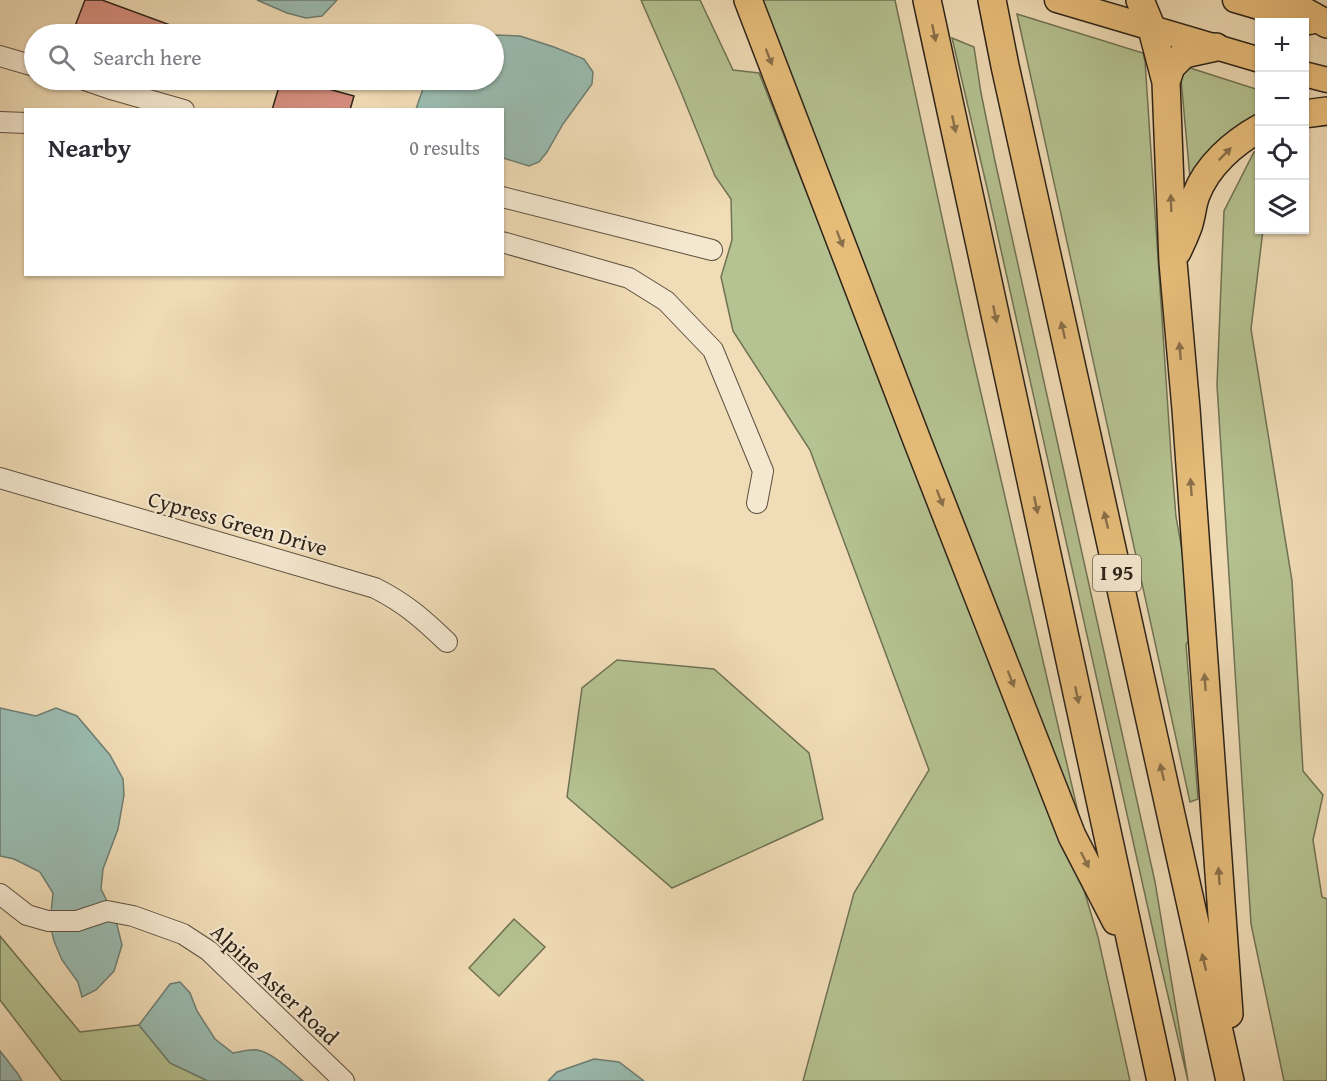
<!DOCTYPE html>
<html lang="en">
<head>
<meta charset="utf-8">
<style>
  :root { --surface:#fff; --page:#f7f7f7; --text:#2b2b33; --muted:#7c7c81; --line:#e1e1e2 }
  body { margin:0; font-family:"Gentium Book Plus",serif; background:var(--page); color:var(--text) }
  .controls { position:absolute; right:18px; top:18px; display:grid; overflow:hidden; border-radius:0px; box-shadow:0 2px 4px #0004 }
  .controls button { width:54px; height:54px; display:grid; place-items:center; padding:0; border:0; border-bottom:2px solid var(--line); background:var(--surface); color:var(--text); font:30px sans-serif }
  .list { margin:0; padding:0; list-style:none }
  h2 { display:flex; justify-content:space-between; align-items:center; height:78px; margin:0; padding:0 24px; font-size:26px }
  h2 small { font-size:20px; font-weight:400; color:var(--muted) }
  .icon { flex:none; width:33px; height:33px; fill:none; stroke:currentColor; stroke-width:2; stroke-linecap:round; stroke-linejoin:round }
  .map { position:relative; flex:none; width:1327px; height:1081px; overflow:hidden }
  .search { position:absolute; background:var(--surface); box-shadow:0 2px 4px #0004; left:24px; top:24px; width:480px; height:66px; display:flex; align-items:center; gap:15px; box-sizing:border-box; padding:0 21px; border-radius:33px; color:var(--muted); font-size:22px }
  .panel { position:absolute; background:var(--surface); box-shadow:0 2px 4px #0004; left:24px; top:108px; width:480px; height:168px; border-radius:0px }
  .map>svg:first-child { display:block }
  .green { fill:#b5c291; stroke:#707254; stroke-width:1.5 }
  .water { fill:#9abbb0; stroke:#6e7e73; stroke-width:1.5 }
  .building { fill:#d78f80; stroke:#2c2318; stroke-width:1.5 }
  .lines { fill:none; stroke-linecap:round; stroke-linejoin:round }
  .minor-casing { stroke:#5d5140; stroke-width:22 }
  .major-casing { stroke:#2c2318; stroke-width:27 }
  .highway-casing { stroke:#2c2318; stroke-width:30 }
  .minor { stroke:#f5e8d0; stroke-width:20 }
  .major { stroke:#e8be7b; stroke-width:24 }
  .highway { stroke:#e8be7b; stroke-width:27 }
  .oneway { fill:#8a704a }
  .labels { text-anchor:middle; stroke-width:4.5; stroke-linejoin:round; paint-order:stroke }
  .shield { fill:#f5e8d0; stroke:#685e4f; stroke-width:1.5 }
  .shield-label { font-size:21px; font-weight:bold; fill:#2c2318 }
  .street-label { font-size:22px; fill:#2c2318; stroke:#f5e8d0 }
</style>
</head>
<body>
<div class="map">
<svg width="1327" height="1081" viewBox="0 0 1327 1081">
  <rect width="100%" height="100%" fill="#f0dcb6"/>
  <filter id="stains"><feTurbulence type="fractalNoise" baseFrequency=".00333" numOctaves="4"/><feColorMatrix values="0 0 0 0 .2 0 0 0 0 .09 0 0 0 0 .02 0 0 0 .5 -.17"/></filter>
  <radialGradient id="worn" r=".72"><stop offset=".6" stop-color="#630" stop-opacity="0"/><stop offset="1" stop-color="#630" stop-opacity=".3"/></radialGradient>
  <path class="green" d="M641,0H700L733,70L759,73L918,472L1072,850L1098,937L1130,1081H803L854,893L929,770L810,450L733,331L721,277L732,240L731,199L715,176L679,87Z
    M760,0H895L967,333L1088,855Z
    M1017,14L1143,53L1145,61L1171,455L1176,517L1184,561L1193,637L1186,644L1198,799L1190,802Z
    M952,38L974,47L981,93L995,161L1155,882L1188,1081L1158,953L988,192Z
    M1187,67L1259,90V115L1190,178L1181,79L1182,72Z
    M1259,151L1260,230H1263L1251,329L1292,581L1303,771L1323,795L1313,840L1322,897L1327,899V1081H1284L1251,924L1217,385L1224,211L1254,152Z
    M617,660L714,669L809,753L823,819L672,888L567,797L582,688Z
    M514,919L545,947L499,996L469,968Z
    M0,936L80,1032L139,1025L170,1063L208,1081H62L0,1000Z"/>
  <path class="water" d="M257,0H337L322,16L306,18L287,13Z
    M494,35L520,36L554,47L584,59L593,72L592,84L563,124L547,152L539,162L529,166L503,158L502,110L416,109L426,80H494Z
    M0,708L36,716L56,708L77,716L110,755L123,779L124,795L118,829L103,869L101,889L115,917L122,945L114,971L96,990L82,997L78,982L62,960L54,941L50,924L53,893L40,872L14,859L0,856Z
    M180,982L190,993L197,1011L215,1039L233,1053C240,1052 250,1049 257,1050C272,1052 291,1071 303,1081H208L170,1063L139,1025L170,984Z
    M0,1051L18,1074L22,1081H0Z
    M594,1059L619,1062L644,1081H548L557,1072Z"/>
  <path class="building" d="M85,0H102L192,33V34H72Z
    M281,80H296L354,96L350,110H272Z"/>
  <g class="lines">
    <defs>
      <path id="minor" d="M0,56L34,66
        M85,80L114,90L184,110
        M0,122L26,123
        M502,197L712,250
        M502,242L629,278L666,301L713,350L763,471L757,503
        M0,478L375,588C405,603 423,619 447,642
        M0,894L27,915L48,921H77L107,911L133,916L183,934L209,951L344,1081"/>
      <path id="major" d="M1057,0L1260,60
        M1235,0L1310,22
        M1304,74L1327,80"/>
      <path id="highway" d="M748,0L918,443L1072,836L1116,921
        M927,0L1161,1081
        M992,0L1005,66L1230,1081
        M1140,0L1152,29L1166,82L1173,262L1186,409L1229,1014
        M1284,0L1327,24
        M1166,82L1171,67L1184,54L1216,47
        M1304,114L1327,111
        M1177,252C1181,244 1185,235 1188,227C1192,216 1192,205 1196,195C1207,166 1233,143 1260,128"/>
    </defs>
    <use href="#minor" class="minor-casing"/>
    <use href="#major" class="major-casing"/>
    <use href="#highway" class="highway-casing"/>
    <use href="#minor" class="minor"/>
    <use href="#major" class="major"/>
    <use href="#highway" class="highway"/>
  </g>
  <defs><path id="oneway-solid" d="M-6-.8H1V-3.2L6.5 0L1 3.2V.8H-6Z" transform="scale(1.5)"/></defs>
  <g class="oneway">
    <use href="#oneway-solid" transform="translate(934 33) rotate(78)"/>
    <use href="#oneway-solid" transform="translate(769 57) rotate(69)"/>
    <use href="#oneway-solid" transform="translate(954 124) rotate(78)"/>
    <use href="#oneway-solid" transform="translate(1225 154) rotate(-45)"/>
    <use href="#oneway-solid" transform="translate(1171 203) rotate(-92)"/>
    <use href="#oneway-solid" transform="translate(840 239) rotate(69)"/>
    <use href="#oneway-solid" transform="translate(995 314) rotate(78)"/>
    <use href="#oneway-solid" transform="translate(1063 330) rotate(-103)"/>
    <use href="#oneway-solid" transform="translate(1180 351) rotate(-95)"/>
    <use href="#oneway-solid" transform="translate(1191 487) rotate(-94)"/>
    <use href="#oneway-solid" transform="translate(940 498) rotate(69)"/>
    <use href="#oneway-solid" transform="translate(1036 505) rotate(78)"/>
    <use href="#oneway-solid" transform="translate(1106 520) rotate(-103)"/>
    <use href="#oneway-solid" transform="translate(1011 679) rotate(69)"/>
    <use href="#oneway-solid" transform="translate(1205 682) rotate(-94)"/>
    <use href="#oneway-solid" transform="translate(1077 695) rotate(78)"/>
    <use href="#oneway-solid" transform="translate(1162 772) rotate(-103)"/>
    <use href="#oneway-solid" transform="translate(1085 860) rotate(63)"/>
    <use href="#oneway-solid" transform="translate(1219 876) rotate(-94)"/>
    <use href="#oneway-solid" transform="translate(1204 962) rotate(-103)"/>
  </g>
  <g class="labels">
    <rect class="shield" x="1093" y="555" width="48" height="36" rx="4.5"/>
    <g class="shield-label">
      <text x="1117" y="580">I 95</text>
    </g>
    <g class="street-label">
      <text transform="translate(238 523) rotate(16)" y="8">Cypress Green Drive</text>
      <text transform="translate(275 984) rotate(43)" y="8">Alpine Aster Road</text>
    </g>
  </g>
  <rect width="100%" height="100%" filter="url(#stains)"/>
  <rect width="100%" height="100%" fill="url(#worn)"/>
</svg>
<div class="controls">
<button>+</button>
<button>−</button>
<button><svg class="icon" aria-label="locate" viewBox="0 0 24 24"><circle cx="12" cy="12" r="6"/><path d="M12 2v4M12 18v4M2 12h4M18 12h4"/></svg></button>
<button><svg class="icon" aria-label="layers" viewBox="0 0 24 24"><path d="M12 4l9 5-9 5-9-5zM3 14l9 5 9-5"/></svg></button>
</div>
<div class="search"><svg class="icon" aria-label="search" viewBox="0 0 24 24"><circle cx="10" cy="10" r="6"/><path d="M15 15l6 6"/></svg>Search here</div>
<section class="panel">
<h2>Nearby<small>0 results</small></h2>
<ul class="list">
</ul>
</section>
</div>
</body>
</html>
